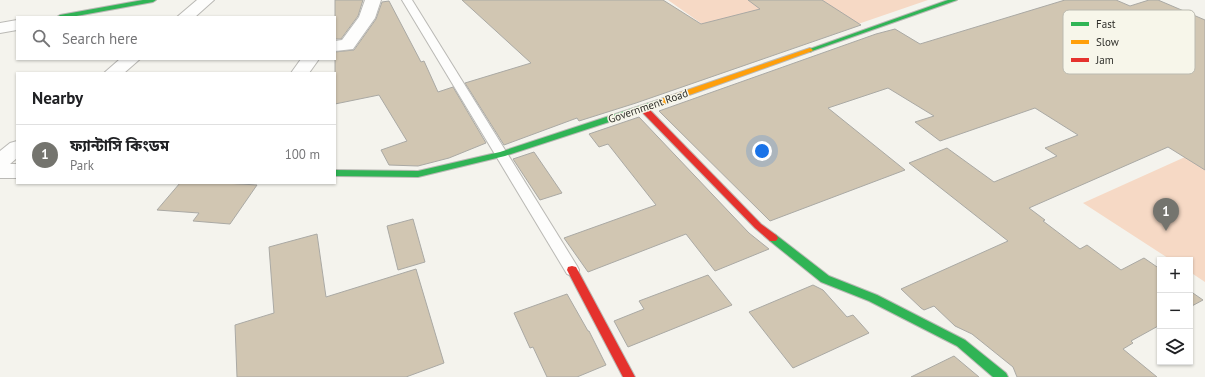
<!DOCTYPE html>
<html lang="en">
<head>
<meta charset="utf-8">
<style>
  :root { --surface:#fff; --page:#f6f6f6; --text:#202124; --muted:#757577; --line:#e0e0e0; --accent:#74746e }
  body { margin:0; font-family:"PT Sans","Noto Sans Bengali",sans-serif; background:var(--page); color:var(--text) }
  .controls { position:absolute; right:12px; bottom:12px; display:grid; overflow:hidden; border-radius:0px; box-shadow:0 1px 3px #0004 }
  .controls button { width:36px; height:36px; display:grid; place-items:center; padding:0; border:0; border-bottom:1px solid var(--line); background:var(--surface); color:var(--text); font:20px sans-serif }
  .you { position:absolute; left:762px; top:151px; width:14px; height:14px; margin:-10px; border:3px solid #fff; border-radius:50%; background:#1a73e8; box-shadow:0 0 0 6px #1a73e833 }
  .badge { display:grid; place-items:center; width:26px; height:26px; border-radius:50%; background:var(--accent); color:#fff; font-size:13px; font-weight:700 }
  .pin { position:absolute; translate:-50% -33px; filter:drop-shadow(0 1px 2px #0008) }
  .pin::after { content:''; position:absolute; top:21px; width:14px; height:12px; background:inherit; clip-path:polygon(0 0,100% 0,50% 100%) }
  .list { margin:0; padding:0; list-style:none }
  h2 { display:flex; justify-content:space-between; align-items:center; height:52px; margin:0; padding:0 16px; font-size:17px }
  h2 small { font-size:13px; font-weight:400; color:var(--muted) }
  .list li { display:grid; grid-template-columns:26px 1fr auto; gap:12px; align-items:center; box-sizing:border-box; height:60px; padding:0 16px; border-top:1px solid var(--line) }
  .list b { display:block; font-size:15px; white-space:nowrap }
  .list p { margin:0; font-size:13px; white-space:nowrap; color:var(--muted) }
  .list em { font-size:13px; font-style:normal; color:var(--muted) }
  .icon { flex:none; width:22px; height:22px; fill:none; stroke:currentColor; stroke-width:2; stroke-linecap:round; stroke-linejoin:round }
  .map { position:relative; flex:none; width:1205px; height:377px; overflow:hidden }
  .search { position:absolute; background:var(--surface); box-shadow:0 1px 3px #0004; left:16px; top:16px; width:320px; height:44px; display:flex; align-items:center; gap:10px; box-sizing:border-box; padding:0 14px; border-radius:0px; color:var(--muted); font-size:15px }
  .panel { position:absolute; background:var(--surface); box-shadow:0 1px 3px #0004; left:16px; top:72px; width:320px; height:112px; border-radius:0px }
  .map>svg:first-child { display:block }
  .green { fill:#f6d9c5 }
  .building { fill:#d1c6b2; stroke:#aaa9a4 }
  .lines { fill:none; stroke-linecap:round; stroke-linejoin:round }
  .lane-casing { stroke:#bab9b5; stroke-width:2 }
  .street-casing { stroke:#bab9b5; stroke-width:2 }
  .fast-casing { stroke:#bab9b5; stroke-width:2 }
  .slow-casing { stroke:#bab9b5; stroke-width:2 }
  .jam-casing { stroke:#bab9b5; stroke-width:2 }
  .lane { fill:#fdfdfc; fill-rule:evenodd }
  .street { fill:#fdfdfc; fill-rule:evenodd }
  .fast { fill:#30b455; fill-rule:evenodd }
  .slow { fill:#ff9f0a; fill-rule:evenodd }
  .jam { fill:#e5322d; fill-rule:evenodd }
  .labels { text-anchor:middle; stroke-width:3; stroke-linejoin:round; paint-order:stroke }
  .street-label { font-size:11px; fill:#2f2f2a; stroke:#f7f6ea }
  .key { fill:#f7f6ea; stroke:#bbbab0; stroke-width:1 }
  .key-label { font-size:11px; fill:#2f2f2a }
</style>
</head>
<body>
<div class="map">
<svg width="1205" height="377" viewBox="0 0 1205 377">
  <rect width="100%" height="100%" fill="#f4f3ed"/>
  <path class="green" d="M668,0H928L753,60Z
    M1205,148V282L1190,272V260H1171L1083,203Z"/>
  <path class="building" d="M335,0H363L358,16L341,39H335Z
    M462,0H663L701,24L760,9L748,0H822L861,25L636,103L579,121L577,118L504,145L465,83L531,63Z
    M1065,0H1116L1130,6L1149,0H1158L1205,20V170L1168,147L1029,208L1045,220L1043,221L1080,249L1087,245L1121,270L1144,258L1160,269V325L1131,341L1133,343L1123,349L1157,377H1017L1013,367L972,334L955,326L934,306L924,310L921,308L901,289L1008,241L909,163L947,148L994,182L1057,156L1045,148L1078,135L1035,108L940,141L915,122L934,116L888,88L828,108L905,170L770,221L659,111L876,34L895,29L920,44Z
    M389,1L421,62L424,61L438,92L453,87L486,143L449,158L418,166L389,165L381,150L407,141L379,95L335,104V52L354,50L376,19L382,2Z
    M639,117L749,233L769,249L715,271L686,234L588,272L564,238L656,205L608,144L599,147L589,134Z
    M534,152L562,193L540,200L513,159Z
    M180,183H224L257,185L230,224L193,221L199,213L157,210Z
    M413,219L425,262L398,270L387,226Z
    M317,234L326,297L416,269L444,363L406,377H237L235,325L274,313L269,247Z
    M708,275L732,305L628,347L614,321L644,309L639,301Z
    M813,285L823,290L847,317L853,315L869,333L793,368L749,312Z
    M1190,291L1203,300L1190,307Z
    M567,294L588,331H589L606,365L577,377H547L533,347L530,348L514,313Z
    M954,356L979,377H911Z"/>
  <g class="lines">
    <defs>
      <path id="lane" d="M402,0H412L577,266L579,270L577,274L572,276L567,274Z"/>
      <path id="street" d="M197,0H214L195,17H177Z
        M365,0H381L375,18L353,49L335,51V41L342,40L359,17Z
        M17,20V30L0,33V23Z
        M120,59H140L124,73H104Z
        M301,59H319L309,73H291Z
        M17,141V158L10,164H17V178H0V151L10,143Z"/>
      <path id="fast" d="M143,0H156L153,2L71,17H57L60,15Z
        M948,0H957L812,51L810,52L807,50Z
        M658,100H661L665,102L664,104L505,156L418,177L335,176V170L418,171L500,152Z
        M773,234L776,235L829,276L877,295L965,340L1006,373L1008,377H993L957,346L869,301L821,282L770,241L768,238L770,235Z"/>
      <path id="slow" d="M810,48L813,50L812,51L664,104H661L657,102L658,100Z"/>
      <path id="jam" d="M640,106H646L761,224L776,235L778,238L776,241H770L755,228L640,110L639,108Z
        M572,266L576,267L635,377H623L567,270L568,267Z"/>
    </defs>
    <use href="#lane" class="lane-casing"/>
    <use href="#street" class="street-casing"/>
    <use href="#fast" class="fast-casing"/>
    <use href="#slow" class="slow-casing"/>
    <use href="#jam" class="jam-casing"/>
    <use href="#lane" class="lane"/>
    <use href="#street" class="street"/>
    <use href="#fast" class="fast"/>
    <use href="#slow" class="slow"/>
    <use href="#jam" class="jam"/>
  </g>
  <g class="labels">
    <g class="street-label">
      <text transform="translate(648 106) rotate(-19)" y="4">Government Road</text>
    </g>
  </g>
  <rect x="1063" y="10" width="132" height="64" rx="6" class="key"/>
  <rect x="1071" y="22" width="18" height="4" fill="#30b455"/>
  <rect x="1071" y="40" width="18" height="4" fill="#ff9f0a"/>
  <rect x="1071" y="58" width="18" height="4" fill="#e5322d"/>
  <g class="key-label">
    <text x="1096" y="28">Fast</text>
    <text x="1096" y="46">Slow</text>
    <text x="1096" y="64">Jam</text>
  </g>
</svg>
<div class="controls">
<button>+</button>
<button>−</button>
<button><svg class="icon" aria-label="layers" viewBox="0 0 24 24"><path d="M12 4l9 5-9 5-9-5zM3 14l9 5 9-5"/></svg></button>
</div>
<div class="you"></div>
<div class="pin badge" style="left:1166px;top:231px">1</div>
<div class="search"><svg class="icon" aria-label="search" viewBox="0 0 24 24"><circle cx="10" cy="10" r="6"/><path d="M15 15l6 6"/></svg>Search here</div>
<section class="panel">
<h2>Nearby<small></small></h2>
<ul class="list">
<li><span class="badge">1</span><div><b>ফ্যান্টাসি কিংডম</b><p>Park</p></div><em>100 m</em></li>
</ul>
</section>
</div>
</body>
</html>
